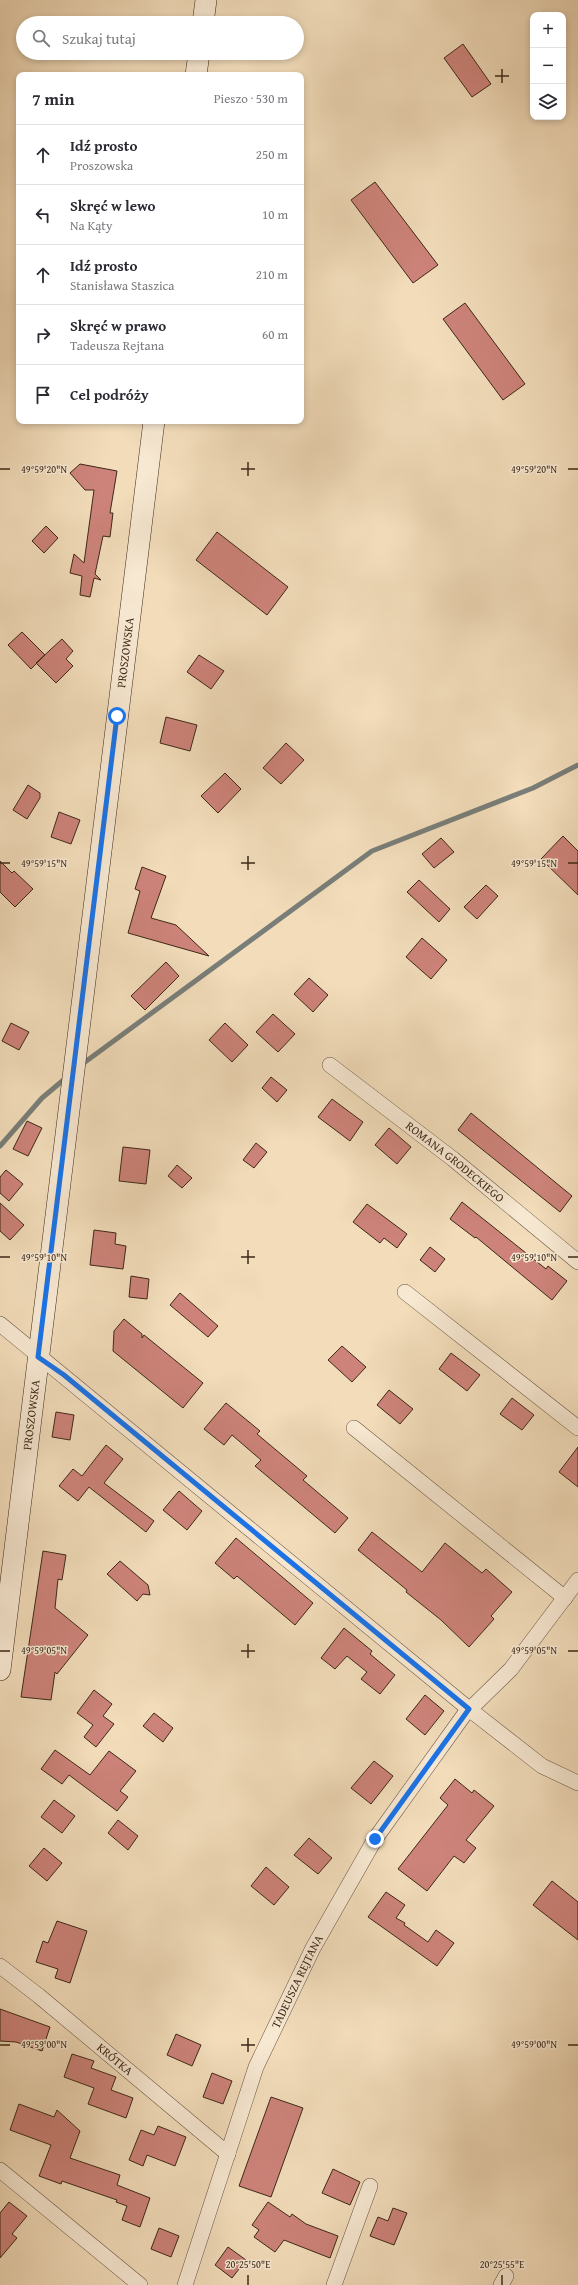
<!DOCTYPE html>
<html lang="pl">
<head>
<meta charset="utf-8">
<style>
  :root { --surface:#fff; --page:#f7f7f7; --text:#2b2b33; --muted:#7c7c81; --line:#e1e1e2 }
  body { margin:0; font-family:"Gentium Book Plus",serif; background:var(--page); color:var(--text) }
  .controls { position:absolute; right:12px; top:12px; display:grid; overflow:hidden; border-radius:8px; box-shadow:0 2px 6px #0003 }
  .controls button { width:36px; height:36px; display:grid; place-items:center; padding:0; border:0; border-bottom:1px solid var(--line); background:var(--surface); color:var(--text); font:20px sans-serif }
  .stop { position:absolute; width:12px; height:12px; margin:-9px; border:3px solid #1a73e8; border-radius:50%; background:#fff }
  .stop.end { background:#1a73e8; border-color:#fff; box-shadow:0 1px 4px #0008 }
  .list { margin:0; padding:0; list-style:none }
  h2 { display:flex; justify-content:space-between; align-items:center; height:52px; margin:0; padding:0 16px; font-size:17px }
  h2 small { font-size:13px; font-weight:400; color:var(--muted) }
  .list li { display:grid; grid-template-columns:26px 1fr auto; gap:12px; align-items:center; box-sizing:border-box; height:60px; padding:0 16px; border-top:1px solid var(--line) }
  .list b { display:block; font-size:15px; white-space:nowrap }
  .list p { margin:0; font-size:13px; white-space:nowrap; color:var(--muted) }
  .list em { font-size:13px; font-style:normal; color:var(--muted) }
  .icon { flex:none; width:22px; height:22px; fill:none; stroke:currentColor; stroke-width:2; stroke-linecap:round; stroke-linejoin:round }
  .map { position:relative; flex:none; width:578px; height:2285px; overflow:hidden }
  .search { position:absolute; background:var(--surface); box-shadow:0 2px 6px #0003; left:16px; top:16px; width:288px; height:44px; display:flex; align-items:center; gap:10px; box-sizing:border-box; padding:0 14px; border-radius:22px; color:var(--muted); font-size:15px }
  .panel { position:absolute; background:var(--surface); box-shadow:0 2px 6px #0003; left:16px; top:72px; width:288px; height:352px; border-radius:8px }
  .map>svg:first-child { display:block }
  .lines { fill:none; stroke-linecap:round; stroke-linejoin:round }
  .stream { stroke:#797e79; stroke-width:5 }
  .building { fill:#cd837a; stroke:#3d2817 }
  .minor-casing { stroke:#6a5540; stroke-width:16 }
  .secondary-casing { stroke:#3d2817; stroke-width:22 }
  .minor { stroke:#f7e8d2; stroke-width:15 }
  .secondary { stroke:#f7e8d2; stroke-width:21 }
  .route { stroke:#1a73e8; stroke-width:5 }
  .ticks { fill:none; stroke:#3d2817; stroke-width:1.5 }
  .labels { text-anchor:middle; stroke-width:3; stroke-linejoin:round; paint-order:stroke }
  .street-label { font-size:12px; fill:#3d2817; stroke:#f7e8d2 }
  .ticks-label { font-size:10px; text-anchor:middle; fill:#3d2817; stroke:#f7e8d2; stroke-width:3; stroke-linejoin:round; paint-order:stroke }
</style>
</head>
<body>
<div class="map">
<svg width="578" height="2285" viewBox="0 0 578 2285">
  <rect width="100%" height="100%" fill="#f2dcba"/>
  <filter id="stains"><feTurbulence type="fractalNoise" baseFrequency=".005" numOctaves="4"/><feColorMatrix values="0 0 0 0 .2 0 0 0 0 .09 0 0 0 0 .02 0 0 0 .5 -.17"/></filter>
  <radialGradient id="worn" r=".72"><stop offset=".6" stop-color="#630" stop-opacity="0"/><stop offset="1" stop-color="#630" stop-opacity=".3"/></radialGradient>
  <g class="lines">
    <path class="stream" d="M81,1065L372,851L533,788L578,765
      M0,1146L42,1098L67,1077"/>
  </g>
  <path class="building" d="M463,44L491,84L472,97L444,58Z
    M375,182L438,265L413,283L351,200Z
    M465,303L525,384L503,400L443,319Z
    M80,464L117,471L110,513H113L110,537L103,536L95,574L101,580L94,578L90,597L80,595L82,576L70,573L74,554L84,563L94,490H85L70,473Z
    M46,526L58,538L44,553L32,541Z
    M217,532L288,587L267,615L196,560Z
    M22,632L45,655L31,669L8,645Z
    M62,639L73,651L66,659L73,666L56,683L36,663Z
    M199,655L224,671L211,689L187,672Z
    M166,717L197,725L190,751L160,743Z
    M286,743L304,760L281,784L263,768Z
    M225,773L241,789L218,813L201,796Z
    M28,785L40,793V798L27,819L13,810Z
    M59,812L80,820L71,844L51,837Z
    M563,836L578,851V895L541,859Z
    M441,838L454,852L434,868L422,854Z
    M0,861L12,873L14,871L33,889L15,907L0,892Z
    M142,867L166,876L151,918L176,925L209,956L128,933L140,891L135,889Z
    M419,880L450,909L439,922L407,892Z
    M486,885L498,896L477,919L464,907Z
    M422,938L447,960L431,979L406,957Z
    M166,962L179,976L145,1010L131,996Z
    M309,978L328,995L313,1012L294,994Z
    M273,1014L295,1034L278,1052L256,1032Z
    M11,1023L29,1032L19,1050L2,1041Z
    M225,1023L248,1045L232,1062L209,1040Z
    M271,1077L287,1090L277,1102L262,1088Z
    M332,1099L363,1122L350,1141L318,1117Z
    M471,1113L572,1196L560,1212L458,1130Z
    M27,1121L42,1128L28,1156L13,1149Z
    M389,1128L411,1147L397,1164L375,1145Z
    M256,1143L267,1152L254,1168L243,1160Z
    M123,1147L150,1150L146,1184L119,1181Z
    M177,1165L192,1178L182,1188L168,1176Z
    M6,1170L23,1184L9,1201L0,1193V1177Z
    M462,1202L546,1269L548,1266L567,1281L552,1300L476,1237L475,1238L450,1219Z
    M0,1203L24,1225L10,1240L0,1231Z
    M367,1204L407,1234L397,1248L384,1238L380,1243L353,1222Z
    M94,1230L116,1233L115,1244L126,1246L123,1269L90,1265Z
    M430,1247L445,1259L435,1272L420,1260Z
    M131,1276L149,1279L147,1299L129,1297Z
    M180,1293L218,1326L208,1337L170,1305Z
    M124,1319L142,1334V1338L144,1335L203,1383L183,1408L113,1351L114,1331Z
    M342,1346L366,1367L352,1382L328,1360Z
    M451,1353L480,1375L467,1391L439,1369Z
    M389,1390L413,1409L400,1424L377,1405Z
    M512,1398L534,1415L522,1430L500,1414Z
    M226,1403L260,1431L257,1434L307,1476L303,1480L348,1518L335,1533L255,1466L261,1460L232,1435L224,1445L204,1429Z
    M56,1412L74,1415L70,1440L52,1437Z
    M106,1445L123,1459L104,1483L154,1521L146,1532L89,1487L78,1501L59,1486L73,1469L82,1476Z
    M578,1447V1487L559,1472Z
    M179,1491L202,1511L187,1530L163,1510Z
    M372,1532L422,1572L445,1543L482,1573L486,1569L512,1592L491,1616L494,1619L469,1647L441,1620L406,1592L407,1590L358,1550Z
    M236,1538L313,1603L295,1625L237,1576L234,1579L215,1563Z
    M43,1551L66,1555L62,1580L58,1579L55,1608L88,1635L57,1674L55,1672L51,1700L21,1697Z
    M120,1561L148,1585L150,1595L143,1594L137,1601L107,1574Z
    M344,1628L372,1651L370,1654L395,1675L380,1694L361,1679L367,1672L347,1656L335,1669L321,1658Z
    M94,1690L112,1704L103,1716L114,1724L96,1747L84,1737L93,1725L77,1713Z
    M425,1695L444,1711L425,1735L406,1719Z
    M154,1713L173,1728L163,1742L143,1726Z
    M55,1750L90,1775L109,1751L136,1771L120,1791L128,1797L117,1811L69,1775L62,1784L41,1769Z
    M374,1761L393,1776L371,1804L351,1788Z
    M455,1779L472,1793L474,1790L494,1806L466,1840L476,1848L464,1863L454,1856L427,1891L398,1869L448,1805L440,1798Z
    M54,1800L75,1816L62,1833L41,1817Z
    M118,1820L138,1836L128,1850L108,1833Z
    M309,1838L332,1858L318,1874L294,1855Z
    M44,1848L62,1863L47,1881L29,1866Z
    M266,1867L289,1887L274,1905L251,1886Z
    M552,1881L578,1902V1940L533,1905Z
    M386,1892L405,1905L396,1918L405,1923L404,1925L428,1942L436,1930L454,1943L437,1966L368,1917Z
    M57,1921L87,1931L70,1983L55,1978L58,1969L36,1962L43,1941L48,1943Z
    M0,2009L50,2027L42,2051L16,2042L0,2041Z
    M176,2034L201,2045L192,2066L167,2055Z
    M72,2054L94,2061L91,2068L116,2077L111,2090L133,2098L126,2118L88,2104L94,2088L64,2077Z
    M212,2073L232,2081L223,2104L203,2097Z
    M271,2097L303,2108L271,2197L239,2186Z
    M19,2104L54,2117L57,2110L80,2131L70,2158L120,2175L117,2185L150,2198L140,2227L122,2220L127,2206L116,2202L117,2200L62,2181L61,2184L39,2176L51,2145L10,2130Z
    M158,2126L186,2137L175,2166L147,2155L143,2166L129,2160L141,2130L154,2135Z
    M333,2169L360,2182L350,2205L322,2193Z
    M9,2202L27,2216L12,2234L17,2238L0,2258V2213Z
    M268,2202L290,2217L292,2214L306,2224L338,2236L330,2258L284,2240L275,2252L254,2237L259,2230L252,2225Z
    M393,2208L407,2213L394,2245L370,2236L378,2217L388,2221Z
    M159,2228L179,2236L171,2257L151,2249Z
    M228,2247L246,2260L232,2278L215,2265Z"/>
  <g class="lines">
    <defs>
      <g id="minor">
        <path id="s1" d="M330,1065L453,1159L578,1262"/>
        <path d="M405,1292L578,1428"/>
        <path d="M0,1324L469,1709L542,1766L578,1783"/>
        <path d="M354,1428L565,1598"/>
        <path id="s2" d="M0,1966L39,1996L228,2154"/>
        <path d="M0,2170L140,2285"/>
        <path id="s3" d="M185,2285L256,2067L313,1948L375,1839L464,1715L511,1669L578,1580"/>
        <path d="M334,2285L370,2186"/>
        <path d="M501,2285L506,2276"/>
      </g>
      <g id="secondary">
        <path d="M203,23L206,0"/>
        <path d="M196,75L199,53"/>
        <path id="s4" d="M0,1670L154,421"/>
      </g>
    </defs>
    <use href="#minor" class="minor-casing"/>
    <use href="#secondary" class="secondary-casing"/>
    <use href="#minor" class="minor"/>
    <use href="#secondary" class="secondary"/>
  </g>
  <g class="lines">
    <path class="route" d="M117,716L38,1357L64,1375L469,1709L375,1839"/>
  </g>
  <path class="ticks" d="M502,69V83M495,76H509M248,462V476M0,469H10M241,469H255M568,469H578M248,856V870M0,863H10M241,863H255M568,863H578M248,1250V1264M0,1257H10M241,1257H255M568,1257H578M248,1644V1658M0,1651H10M241,1651H255M568,1651H578M248,2038V2052M0,2045H10M241,2045H255M568,2045H578M248,2275V2285M502,2275V2285"/>
  <g class="labels">
    <g class="street-label">
      <text dy="4" stroke="none"><textPath href="#s4" startOffset="1025">PROSZOWSKA</textPath></text>
      <text dy="4" stroke="none"><textPath href="#s1" startOffset="158">ROMANA GRODECKIEGO</textPath></text>
      <text dy="4" stroke="none"><textPath href="#s4" startOffset="257">PROSZOWSKA</textPath></text>
      <text dy="4" stroke="none"><textPath href="#s3" startOffset="324">TADEUSZA REJTANA</textPath></text>
      <text dy="4" stroke="none"><textPath href="#s2" startOffset="148">KRÓTKA</textPath></text>
    </g>
  </g>
  <g class="ticks-label">
    <text x="44" y="473">49°59'20"N</text>
    <text x="534" y="473">49°59'20"N</text>
    <text x="44" y="867">49°59'15"N</text>
    <text x="534" y="867">49°59'15"N</text>
    <text x="44" y="1261">49°59'10"N</text>
    <text x="534" y="1261">49°59'10"N</text>
    <text x="44" y="1654">49°59'05"N</text>
    <text x="534" y="1654">49°59'05"N</text>
    <text x="44" y="2048">49°59'00"N</text>
    <text x="534" y="2048">49°59'00"N</text>
    <text x="248" y="2268">20°25'50"E</text>
    <text x="502" y="2268">20°25'55"E</text>
  </g>
  <rect width="100%" height="100%" filter="url(#stains)"/>
  <rect width="100%" height="100%" fill="url(#worn)"/>
</svg>
<div class="controls">
<button>+</button>
<button>−</button>
<button><svg class="icon" aria-label="layers" viewBox="0 0 24 24"><path d="M12 4l9 5-9 5-9-5zM3 14l9 5 9-5"/></svg></button>
</div>
<div class="stop" style="left:117px;top:716px"></div>
<div class="stop end" style="left:375px;top:1839px"></div>
<div class="search"><svg class="icon" aria-label="search" viewBox="0 0 24 24"><circle cx="10" cy="10" r="6"/><path d="M15 15l6 6"/></svg>Szukaj tutaj</div>
<section class="panel">
<h2>7 min<small>Pieszo · 530 m</small></h2>
<ul class="list">
<li><svg class="icon" aria-label="ahead" viewBox="0 0 24 24"><path d="M12 20V5M6 11l6-6 6 6"/></svg><div><b>Idź prosto</b><p>Proszowska</p></div><em>250 m</em></li>
<li><svg class="icon" aria-label="left" viewBox="0 0 24 24"><path d="M17 20v-9H6M10 6l-5 5 5 5"/></svg><div><b>Skręć w lewo</b><p>Na Kąty</p></div><em>10 m</em></li>
<li><svg class="icon" aria-label="ahead" viewBox="0 0 24 24"><path d="M12 20V5M6 11l6-6 6 6"/></svg><div><b>Idź prosto</b><p>Stanisława Staszica</p></div><em>210 m</em></li>
<li><svg class="icon" aria-label="right" viewBox="0 0 24 24"><path d="M7 20v-9h11M14 6l5 5-5 5"/></svg><div><b>Skręć w prawo</b><p>Tadeusza Rejtana</p></div><em>60 m</em></li>
<li><svg class="icon" aria-label="arrive" viewBox="0 0 24 24"><path d="M6 21V4h12l-3 4 3 4H6"/></svg><div><b>Cel podróży</b></div></li>
</ul>
</section>
</div>
</body>
</html>
